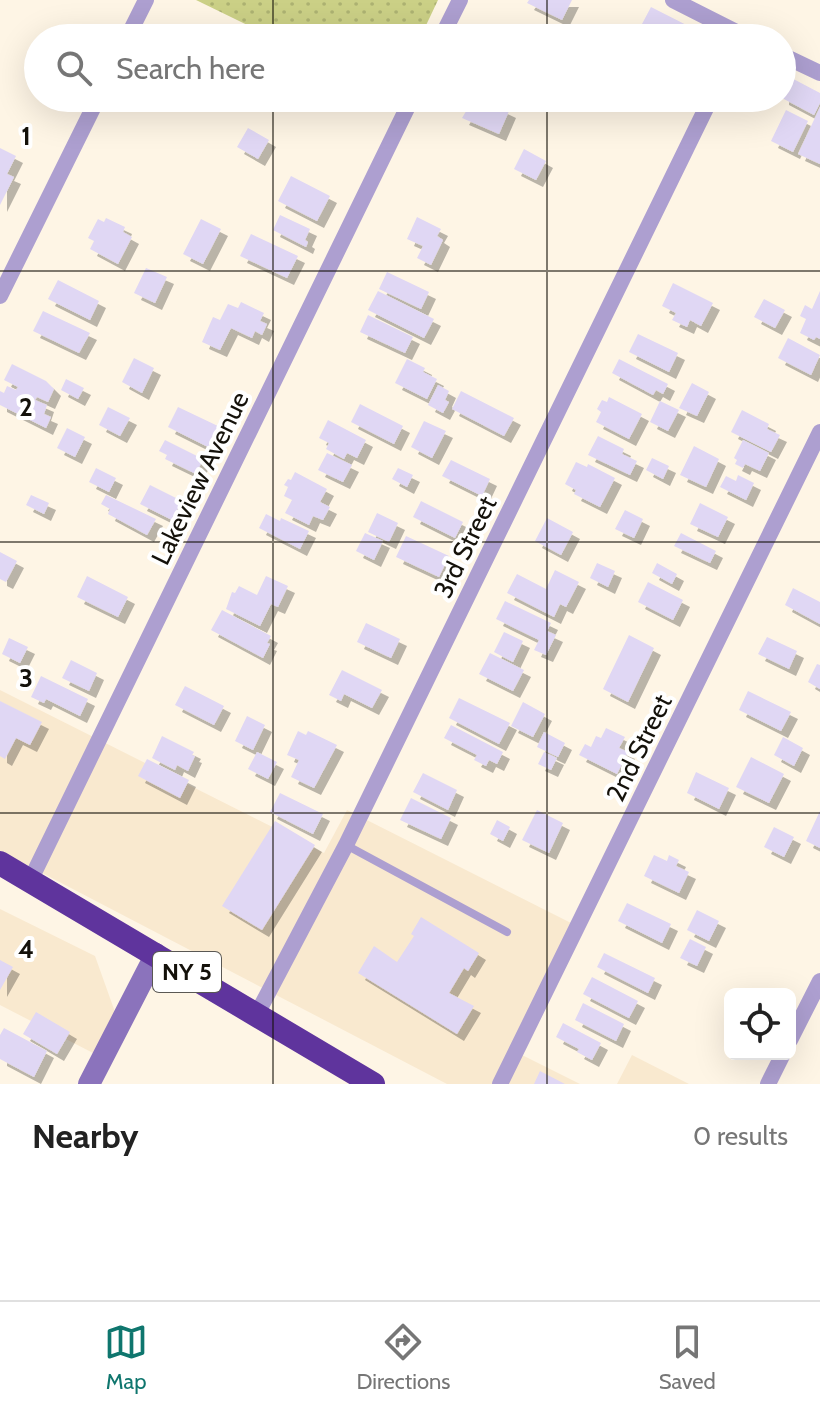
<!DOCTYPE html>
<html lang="en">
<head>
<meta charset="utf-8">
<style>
  :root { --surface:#fff; --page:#f6f6f6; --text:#222; --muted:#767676; --line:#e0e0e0; --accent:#0f766e }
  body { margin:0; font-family:Cabin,sans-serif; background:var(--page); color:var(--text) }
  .controls { position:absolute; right:24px; bottom:24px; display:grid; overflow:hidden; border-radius:12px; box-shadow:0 8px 32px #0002 }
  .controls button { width:72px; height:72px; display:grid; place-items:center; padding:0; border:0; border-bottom:2px solid var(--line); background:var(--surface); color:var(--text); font:40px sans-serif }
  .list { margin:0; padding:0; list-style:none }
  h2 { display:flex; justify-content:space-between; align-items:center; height:104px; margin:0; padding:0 32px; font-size:34px }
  h2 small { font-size:26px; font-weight:400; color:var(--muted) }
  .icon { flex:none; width:44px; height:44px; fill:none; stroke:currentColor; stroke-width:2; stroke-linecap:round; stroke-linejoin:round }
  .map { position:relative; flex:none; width:820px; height:1084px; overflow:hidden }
  .search { position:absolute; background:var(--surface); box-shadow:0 8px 32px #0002; left:24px; right:24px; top:24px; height:88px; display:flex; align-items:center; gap:20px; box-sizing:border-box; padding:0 28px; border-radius:44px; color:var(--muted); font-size:30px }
  .sheet { height:216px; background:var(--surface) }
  nav { display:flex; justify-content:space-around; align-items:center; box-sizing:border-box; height:112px; border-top:2px solid var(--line); background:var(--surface); font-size:22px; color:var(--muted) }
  nav a { display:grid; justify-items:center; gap:4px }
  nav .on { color:var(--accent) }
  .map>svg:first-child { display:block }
  .built { fill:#f9e9cf }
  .grass { fill:url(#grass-dots) }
  .building { fill:#e0d7f4; filter:url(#shadow) }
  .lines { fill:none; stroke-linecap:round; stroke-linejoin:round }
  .lane { stroke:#ad9fd0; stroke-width:8 }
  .street { stroke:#ad9fd0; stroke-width:16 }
  .secondary { stroke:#8b73bc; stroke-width:22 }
  .highway { stroke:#5f349d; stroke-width:24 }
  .grid { fill:none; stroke:#14110a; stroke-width:2; stroke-opacity:0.55 }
  .labels { text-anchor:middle; stroke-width:8; stroke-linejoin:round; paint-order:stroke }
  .shield { fill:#fff; stroke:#5a5854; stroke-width:2 }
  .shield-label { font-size:24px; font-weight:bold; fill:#14110a }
  .street-label { font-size:26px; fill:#14110a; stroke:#fff }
  .grid-label { font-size:26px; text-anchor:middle; font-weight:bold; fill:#14110a; stroke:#fff; stroke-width:8; stroke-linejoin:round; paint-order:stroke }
</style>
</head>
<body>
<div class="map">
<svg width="820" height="1084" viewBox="0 0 820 1084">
  <defs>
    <pattern id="grass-dots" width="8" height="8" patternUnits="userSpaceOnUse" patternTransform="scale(2)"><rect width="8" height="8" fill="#cbd086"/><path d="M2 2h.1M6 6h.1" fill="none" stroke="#adb272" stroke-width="1.8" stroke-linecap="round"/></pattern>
    <filter id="shadow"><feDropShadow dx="7" dy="7" stdDeviation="0" flood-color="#0004"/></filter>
  </defs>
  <rect width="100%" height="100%" fill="#fef5e5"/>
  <path class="built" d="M0,690L324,853L347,810L575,925L512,1050L580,1084H447L0,851Z
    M0,909L95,956L115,1012L93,1053L0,1005Z
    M632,1055L689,1084H617Z"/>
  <path class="grass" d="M196,0H438L420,38H274Z"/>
  <path class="building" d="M529,0H572L562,20L527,3Z
    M651,7L712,38H661L663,35L642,24Z
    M782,73L820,93V103L814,115L782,98Z
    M474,98H481L509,111L499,134L462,118Z
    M820,107V164L798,154Z
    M786,110L808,121L793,152L771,141Z
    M248,128L269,140L258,159L237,147Z
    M0,148L16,156L7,174L14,177L0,205Z
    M524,149L546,161L536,180L514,169Z
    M291,176L330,196L317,221L278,201Z
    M280,215L310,229L305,240L308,242L306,247L273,230Z
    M417,217L441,229L437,236L443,240L431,265L417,258L423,246L407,239Z
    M106,218L125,227L123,232L132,237L118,264L90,249L94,241L88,238L98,219L104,222Z
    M201,219L221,229L203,264L183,254Z
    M251,234L298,256L287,278L240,256Z
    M146,268L167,277L155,303L134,293Z
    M387,272L429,292L421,309L379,289Z
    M58,280L99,301L90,320L48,299Z
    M673,283L713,303L701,326L690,320L687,327L672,320L676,313L662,306Z
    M378,291L434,319L424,338L368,310Z
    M820,291V339L816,337L814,340L800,333L806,319L800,316L805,305L812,309Z
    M764,299L785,310L775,328L754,317Z
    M241,302L264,313L260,321L267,324L262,335L255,331L252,338L231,328L220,350L202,342L213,317L220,320L228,304L238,308Z
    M43,311L90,333L79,353L33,331Z
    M368,315L413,337L405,353L360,332Z
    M638,334L678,353L669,372L629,352Z
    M788,338L820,355L811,375L778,358Z
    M134,358L154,368L142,393L122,382Z
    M407,359L425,368L423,372L437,379L427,399L395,383Z
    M619,359L668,384L663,394L656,390L653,395L612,373Z
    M12,364L46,381L54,389L48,402L37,397L35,400L47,405L44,414L51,417L46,428L0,405V391L4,393L7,386L16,390L18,387L4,380Z
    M66,379L84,388L78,399L61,390Z
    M692,383L709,392L697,416L679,408Z
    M438,385L449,391L445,400L449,402L443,413L428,405Z
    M461,391L514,418L504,436L452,409Z
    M609,397L642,414L629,439L596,422L601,412L597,409L602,400L607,402Z
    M660,401L679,410L668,431L650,422Z
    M360,404L403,426L394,444L351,422Z
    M108,407L130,418L120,436L99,425Z
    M178,407L220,427L210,448L168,427Z
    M742,410L769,424L767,429L780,435L771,452L731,432Z
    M328,420L366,440L357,458L347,453L344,459L326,449L329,443L319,438Z
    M424,421L446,431L432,458L411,447Z
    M67,428L85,437L75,457L57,448Z
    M598,436L624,449L622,454L637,461L630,475L588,455Z
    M165,440L203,459L196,474L165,459L167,455L159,451Z
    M743,440L769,453L760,471L745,464L743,468L735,464L737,460L734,458Z
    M694,446L719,459L706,487L680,475Z
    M327,453L352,465L343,482L318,470Z
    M652,458L669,466L663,479L646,470Z
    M451,460L490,479L482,496L442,476Z
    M576,462L587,467L588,464L615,478L600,507L574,494L576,490L565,484Z
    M96,468L116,478L109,492L89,482Z
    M398,468L413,475L407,487L392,479Z
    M295,472L327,489L320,502L330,507L323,520L313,516L309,525L285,513L292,500L284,496L288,487L284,485L288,479L291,480Z
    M738,475L754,483L746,500L720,487L726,476L736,481Z
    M150,485L182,501L172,520L140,504Z
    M31,495L49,503L44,514L26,505Z
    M106,495L156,519L147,535L108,514L110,509L101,504Z
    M421,501L463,522L455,538L413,517Z
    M700,503L728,517L718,537L690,524Z
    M625,510L643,519L634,538L615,529Z
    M377,513L398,523L389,542L368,532Z
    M266,514L280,521L281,518L309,531L300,549L259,528Z
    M547,518L573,532L561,555L535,541Z
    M365,533L383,541L374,560L356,551Z
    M681,533L716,551L710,563L674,546Z
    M406,536L449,556L439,577L396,557Z
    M0,552L17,561L6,582L0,579Z
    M597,563L615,571L608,587L590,578Z
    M657,563L677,574L672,584L652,573Z
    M555,570L579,582L566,607L560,604L554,617L507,593L517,574L546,589Z
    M87,576L128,597L118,617L77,597Z
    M266,576L288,586L278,607L271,604L260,626L226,609L232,592L235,593L239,586L257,595Z
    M648,582L683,600L673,620L638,602Z
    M793,588L820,602V624L785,605Z
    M505,601L551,623L547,631L556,635L546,655L534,650L539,640L496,619Z
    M222,610L271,636L267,643L270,644L263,658L211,630Z
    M366,623L400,639L391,658L357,642Z
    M504,632L523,641L513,662L494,652Z
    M629,635L654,648L628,702L603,689Z
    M767,637L797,651L789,669L758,654Z
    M9,638L28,647L20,663L2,654Z
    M490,653L524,670L513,691L479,674Z
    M71,660L97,673L89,691L62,678Z
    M817,664L820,665V689L808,682Z
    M342,670L382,690L372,708L344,694L341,701L329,695Z
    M41,676L88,699L80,716L46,699L44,703L31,697Z
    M185,686L224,706L214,725L175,705Z
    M748,691L791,712L781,731L739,710Z
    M459,698L510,723L499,744L449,718Z
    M0,701L42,722L30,745L16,738L5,759L0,756Z
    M523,702L545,714L533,737L511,726Z
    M247,716L265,725L253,750L235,741Z
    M451,725L503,752L497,764L489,760L486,766L474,760L477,755L444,738Z
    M606,728L625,737L619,748L628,752L617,774L579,755L585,744L591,747L596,736L601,738Z
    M298,731L306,735L308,731L337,745L314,788L291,777L299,760L287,755Z
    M544,732L565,743L558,757L537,747Z
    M162,736L194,752L192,755L195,756L188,771L177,765L175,770L152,758Z
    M783,737L803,748L794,766L774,755Z
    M257,752L277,762L268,779L248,769Z
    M544,752L557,758L551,770L538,764Z
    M751,757L784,774L769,803L736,787Z
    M147,759L189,780L180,798L138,776Z
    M696,772L729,788L719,809L687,793Z
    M423,773L457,790L448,810L413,792Z
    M280,793L323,814L313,834L270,812Z
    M411,798L451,818L441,839L400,820Z
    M537,810L563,823L549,853L522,840Z
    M820,811V848L806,841Z
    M497,820L510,827L503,841L490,834Z
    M275,821L315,845L262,930L222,906Z
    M774,827L794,837L784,857L764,847Z
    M654,855L667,861L669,855L679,860L676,866L689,872L679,893L644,876Z
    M627,903L671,924L662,943L618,921Z
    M697,910L719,921L709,941L687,930Z
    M421,917L479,953L468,971L464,968L449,993L474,1006L457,1034L358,973L374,946L397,962L414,936L411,934Z
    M690,939L706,947L697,966L680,958Z
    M604,953L655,978L648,993L597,967Z
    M0,960L13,967L0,990Z
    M592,977L638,1001L629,1018L583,994Z
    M583,1003L624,1024L616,1041L575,1020Z
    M36,1012L70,1032L57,1054L23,1034Z
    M563,1023L601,1043L592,1060L577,1052L579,1049L556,1037Z
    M4,1028L47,1051L34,1077L0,1059V1035Z
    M540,1071L565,1084H534Z"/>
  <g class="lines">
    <path class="lane" d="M346,845L507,932"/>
    <path class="street" d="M673,0L748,38
      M127,38L146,0
      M441,38L460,0
      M782,55L820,73
      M0,296L98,98
      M31,879L412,98
      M257,1014L346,845L711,98
      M790,1040L820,981
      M500,1084L820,432
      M768,1084L783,1054"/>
    <path class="secondary" d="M89,1084L156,954"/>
    <path class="highway" d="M0,863L373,1084"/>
  </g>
  <path class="grid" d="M273,0V38M547,0V38M273,98V1084M547,98V1084M0,271H820M0,542H820M0,813H820"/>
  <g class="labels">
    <rect class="shield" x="153" y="952" width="68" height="40" rx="6"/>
    <g class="shield-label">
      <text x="187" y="980">NY 5</text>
    </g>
    <g class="street-label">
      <text transform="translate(200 478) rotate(-64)" y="9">Lakeview Avenue</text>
      <text transform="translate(465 547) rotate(-64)" y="9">3rd Street</text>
      <text transform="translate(639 748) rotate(-64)" y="9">2nd Street</text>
    </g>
  </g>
  <g class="grid-label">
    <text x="26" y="145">1</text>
    <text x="26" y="416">2</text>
    <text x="26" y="687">3</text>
    <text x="26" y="958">4</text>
  </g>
</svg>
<div class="controls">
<button><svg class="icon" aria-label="locate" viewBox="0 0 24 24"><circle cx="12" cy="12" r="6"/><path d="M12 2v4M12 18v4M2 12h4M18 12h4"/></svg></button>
</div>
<div class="search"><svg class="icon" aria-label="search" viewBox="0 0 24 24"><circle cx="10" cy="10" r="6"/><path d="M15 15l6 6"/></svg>Search here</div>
</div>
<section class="sheet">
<h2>Nearby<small>0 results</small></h2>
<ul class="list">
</ul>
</section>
<nav>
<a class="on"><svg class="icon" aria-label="map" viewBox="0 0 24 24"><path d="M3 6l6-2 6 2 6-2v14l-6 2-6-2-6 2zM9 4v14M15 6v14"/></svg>Map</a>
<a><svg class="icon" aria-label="directions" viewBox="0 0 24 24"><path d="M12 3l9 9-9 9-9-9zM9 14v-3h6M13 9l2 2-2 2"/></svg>Directions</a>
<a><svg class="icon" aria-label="saved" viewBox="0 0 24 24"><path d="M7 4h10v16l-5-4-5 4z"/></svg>Saved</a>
</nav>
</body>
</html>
